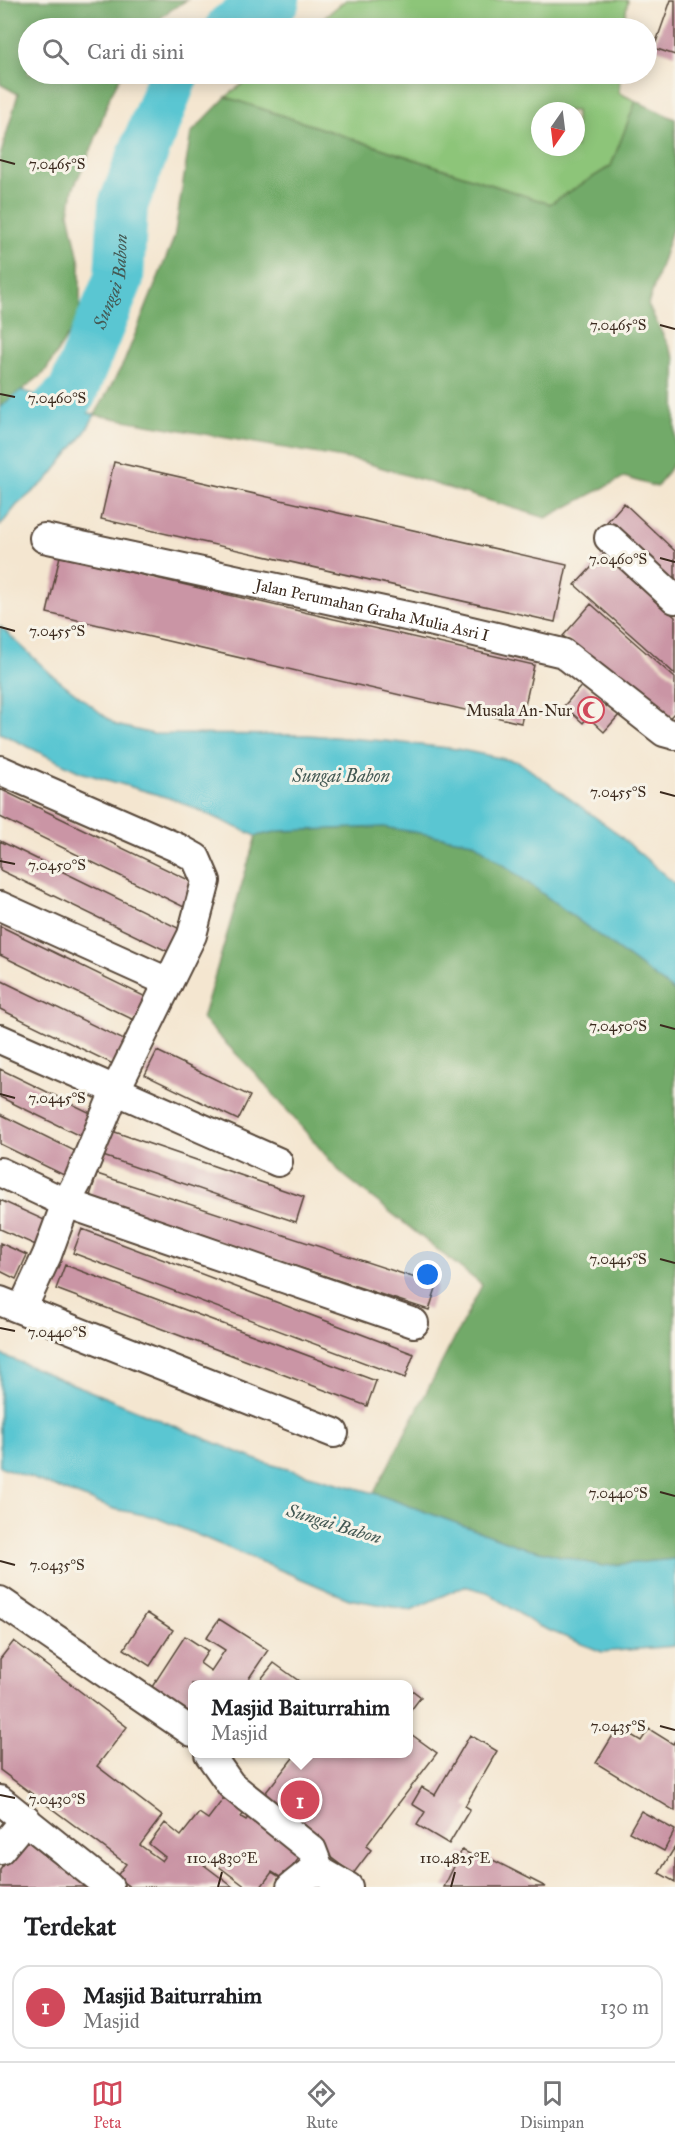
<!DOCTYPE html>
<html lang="id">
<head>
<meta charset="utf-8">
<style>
  :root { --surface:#fff; --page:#f6f6f6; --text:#202124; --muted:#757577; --line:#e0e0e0; --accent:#d1495b }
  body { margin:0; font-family:"IM FELL Great Primer",serif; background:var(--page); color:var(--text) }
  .compass { position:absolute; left:531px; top:102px; width:54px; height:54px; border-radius:50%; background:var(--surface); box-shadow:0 3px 15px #0003; rotate:194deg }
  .you { position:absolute; left:428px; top:1275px; width:21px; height:21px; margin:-15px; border:4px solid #fff; border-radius:50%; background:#1a73e8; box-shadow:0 0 0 9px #1a73e833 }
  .badge { display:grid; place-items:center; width:39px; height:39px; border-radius:50%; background:var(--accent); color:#fff; font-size:20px; font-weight:700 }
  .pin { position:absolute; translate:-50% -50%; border:3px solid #fff; box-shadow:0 2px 6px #0006 }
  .popup { position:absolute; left:188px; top:1680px; width:225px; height:78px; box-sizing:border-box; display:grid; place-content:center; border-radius:12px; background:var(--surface); filter:drop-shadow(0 2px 4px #0005); font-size:20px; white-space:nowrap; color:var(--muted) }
  .popup b { font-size:22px; color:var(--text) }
  .popup::after { content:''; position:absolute; left:50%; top:100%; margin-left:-12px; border:12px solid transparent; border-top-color:var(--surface) }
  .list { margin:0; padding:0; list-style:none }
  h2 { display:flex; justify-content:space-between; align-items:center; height:78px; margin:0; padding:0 24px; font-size:26px }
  h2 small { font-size:20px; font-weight:400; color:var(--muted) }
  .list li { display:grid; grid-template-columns:39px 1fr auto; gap:18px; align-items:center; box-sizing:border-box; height:84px; margin:0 12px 12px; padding:0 12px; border:2px solid var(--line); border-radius:18px }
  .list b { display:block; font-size:22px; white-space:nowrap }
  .list p { margin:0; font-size:20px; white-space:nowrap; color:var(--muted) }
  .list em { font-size:20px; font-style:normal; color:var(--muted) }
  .icon { flex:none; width:33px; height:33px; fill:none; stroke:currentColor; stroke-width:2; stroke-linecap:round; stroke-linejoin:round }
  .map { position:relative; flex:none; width:675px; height:1887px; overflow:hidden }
  .search { position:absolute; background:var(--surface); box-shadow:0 3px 15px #0003; left:18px; right:18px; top:18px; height:66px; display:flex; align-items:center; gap:15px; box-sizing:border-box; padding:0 21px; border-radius:33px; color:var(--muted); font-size:22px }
  .sheet { height:174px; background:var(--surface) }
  nav { display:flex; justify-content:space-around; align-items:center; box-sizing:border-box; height:84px; border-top:2px solid var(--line); background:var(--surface); font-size:16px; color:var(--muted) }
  nav a { display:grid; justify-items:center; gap:3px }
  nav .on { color:var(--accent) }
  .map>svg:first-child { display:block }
  .green { fill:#8dc579; stroke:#64784c; stroke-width:1.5; fill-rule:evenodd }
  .forest { fill:#72aa69; stroke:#566a44; stroke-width:1.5 }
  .water { fill:#5ac6d2; stroke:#4a7878; stroke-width:1.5 }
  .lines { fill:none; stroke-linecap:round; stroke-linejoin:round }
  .river { stroke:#5ac6d2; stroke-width:50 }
  .building { fill:#ca95a5 }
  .street-casing { stroke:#574639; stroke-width:32 }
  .street { stroke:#fff; stroke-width:28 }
  .ticks { fill:none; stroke:#3b2a1e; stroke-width:2 }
  .labels { text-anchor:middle; stroke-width:6; stroke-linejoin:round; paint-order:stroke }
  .street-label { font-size:16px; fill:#3b2a1e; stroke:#f7f3e8 }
  .poi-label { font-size:16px; fill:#3b2a1e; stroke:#f7f3e8; text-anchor:end }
  .water-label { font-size:18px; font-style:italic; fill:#445954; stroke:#f7f3e8 }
  .ticks-label { font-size:15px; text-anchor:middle; fill:#3b2a1e; stroke:#f7f3e8; stroke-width:6; stroke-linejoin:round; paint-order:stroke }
</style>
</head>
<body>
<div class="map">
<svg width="675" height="1887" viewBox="0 0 675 1887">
  <rect width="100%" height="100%" fill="#f7f3e8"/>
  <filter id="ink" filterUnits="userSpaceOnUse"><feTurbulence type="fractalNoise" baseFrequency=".0167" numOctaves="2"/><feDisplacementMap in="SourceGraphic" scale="12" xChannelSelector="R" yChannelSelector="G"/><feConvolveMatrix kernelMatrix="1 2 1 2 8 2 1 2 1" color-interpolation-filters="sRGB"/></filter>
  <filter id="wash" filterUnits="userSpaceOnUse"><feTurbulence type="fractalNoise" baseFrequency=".008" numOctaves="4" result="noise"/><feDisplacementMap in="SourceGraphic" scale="24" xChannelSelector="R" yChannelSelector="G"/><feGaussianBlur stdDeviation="1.35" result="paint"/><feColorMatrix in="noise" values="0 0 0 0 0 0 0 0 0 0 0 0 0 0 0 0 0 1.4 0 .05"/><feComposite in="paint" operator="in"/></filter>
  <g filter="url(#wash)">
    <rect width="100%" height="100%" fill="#f4e6d0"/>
    <path class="green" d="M346,0H628L623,28H311Z
      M255,74H620L619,93L636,101L611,166L550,204L226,97ZM540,111H576V147H540Z"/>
    <path class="forest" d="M0,0H187L169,11L149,28H28V74H122L110,96L94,143L73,189L69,213L80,264V317L44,373L0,407V157L18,94L0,84Z
      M226,97L550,204L611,166L636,101L675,119V221L648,305L675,359V461L657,487L624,477L546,518L360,461L95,415L124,362L174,238L191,133Z
      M384,827L473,842L675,992V1559L602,1566L519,1546L374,1493L482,1285L341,1173L256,1074L202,1019L256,836L280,831Z"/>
    <path class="water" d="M21,390L95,415L84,434L48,479L17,505L0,526V407Z
      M0,626L51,674L116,725L153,734L308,735L385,741L457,749L519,762L613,830L675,884V992L473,842L384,827L280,831L256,836L176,800L80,772L0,733Z
      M0,1354L262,1462L374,1493L519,1546L602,1566L675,1559V1646L602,1652L536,1625L487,1592L464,1586L411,1610L349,1599L155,1517L114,1509L7,1469L0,1466Z"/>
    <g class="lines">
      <g class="river">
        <path d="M230,28L275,0"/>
        <path id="s1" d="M0,462L72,393L119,278L123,205L174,74"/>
      </g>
    </g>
    <g id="blocks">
      <path class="building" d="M671,0H675V55L654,48Z
        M114,462L567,565L555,622L101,519Z
        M624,503L675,551V587L606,523Z
        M604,554L675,617V674L575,585Z
        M60,556L534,665L521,723L47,613Z
        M591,604L675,678V712L663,725L563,636Z
        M583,684L619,715L604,732L588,717L583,723L564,706Z
        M0,789L199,885L188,909L0,817Z
        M0,841L180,929L169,952L0,870Z
        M0,926L150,999L138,1022L0,955Z
        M0,980L126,1041L115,1065L0,1009Z
        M157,1051L250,1096L238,1120L145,1075Z
        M0,1069L99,1117L88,1140L0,1097Z
        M0,1114L83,1155L72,1179L0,1144Z
        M112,1131L304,1197L296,1222L103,1156Z
        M97,1174L437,1285L429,1310L89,1199Z
        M0,1200L51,1223L40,1247L0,1229Z
        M82,1229L414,1354L405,1378L73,1253Z
        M0,1243L27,1255L16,1279L0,1271Z
        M65,1265L376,1381L367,1406L56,1289Z
        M147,1613L173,1630L150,1666L124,1649Z
        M219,1619L268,1650L245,1684H192V1721L148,1693L185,1636L208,1651L200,1663L211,1671L225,1650L206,1638Z
        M14,1641L127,1727L97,1766L162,1816L140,1845L162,1861L165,1857L149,1844L165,1823L181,1836L199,1813L208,1819L227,1794L247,1809L241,1817L246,1820L254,1810L306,1849L283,1879L272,1872L261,1887H246L209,1859L204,1865L233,1887H130L116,1877L126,1864L0,1770V1659Z
        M274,1663L303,1684H257Z
        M408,1687L421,1697L408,1714Z
        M618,1727L641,1741L649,1729L673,1744L675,1740V1811L596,1763Z
        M408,1732L437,1753L366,1846L371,1850L353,1874L313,1844L263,1796L296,1754H408Z
        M470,1735L497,1751L465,1806L470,1809L449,1844L417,1825L425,1812L412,1804L422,1787L435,1795Z
        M641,1811L675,1830L664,1851L629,1832Z
        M29,1832L100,1887H0V1870Z
        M675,1847V1882L659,1873Z
        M462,1850L489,1864L491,1859L546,1887H444Z"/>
    </g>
  </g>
  <g filter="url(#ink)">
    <use href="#blocks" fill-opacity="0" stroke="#574639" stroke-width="1.5"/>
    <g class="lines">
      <defs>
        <g id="street">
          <path id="s2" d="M44,538L425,620L563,653L664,732L675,735"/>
          <path d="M609,538L675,599"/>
          <path d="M0,770L178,848L196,858L206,881L192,935L115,1091L79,1179L66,1203L47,1255L22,1309"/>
          <path d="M0,906L168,982"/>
          <path d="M0,1039L278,1162"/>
          <path d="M0,1172L66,1203L414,1323"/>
          <path d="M0,1301L334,1433"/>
          <path d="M0,1601L192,1732"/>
          <path d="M209,1754L231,1785L312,1850L320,1871"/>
          <path d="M0,1800L109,1887"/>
          <path d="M0,1850L26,1819"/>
          <path d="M291,1887L306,1875L320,1871L348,1887"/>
        </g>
      </defs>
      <use href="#street" class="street-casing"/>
      <use href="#street" class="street"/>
    </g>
  </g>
  <path class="ticks" d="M0,160L15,164M660,325L675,329M0,394L15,397M660,558L675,562M0,627L15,631M660,792L675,796M0,861L15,864M660,1025L675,1029M0,1094L15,1098M660,1259L675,1263M0,1328L15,1331M660,1492L675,1496M0,1561L15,1565M660,1726L675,1730M0,1795L15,1798M218,1887L222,1872M451,1887L455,1872"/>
  <defs>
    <symbol id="mosque-ring" viewBox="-11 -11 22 22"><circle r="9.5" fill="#f7f3e8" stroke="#d1495b" stroke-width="1.5"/><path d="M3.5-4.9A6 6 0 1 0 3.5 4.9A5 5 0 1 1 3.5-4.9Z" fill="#d1495b"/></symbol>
  </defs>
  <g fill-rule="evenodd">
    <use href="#mosque-ring" x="576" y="695" width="30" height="30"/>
  </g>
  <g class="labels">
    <g class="street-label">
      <text dy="6" stroke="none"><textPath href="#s2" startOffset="336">Jalan Perumahan Graha Mulia Asri I</textPath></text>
    </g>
    <g class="poi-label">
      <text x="572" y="716">Musala An-Nur</text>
    </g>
    <g class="water-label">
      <text dy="6" stroke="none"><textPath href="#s1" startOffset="219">Sungai Babon</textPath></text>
      <text x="341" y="782">Sungai Babon</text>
      <text transform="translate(334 1524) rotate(17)" y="6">Sungai Babon</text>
    </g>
  </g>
  <g class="ticks-label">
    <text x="57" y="169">7.0465°S</text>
    <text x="618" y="330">7.0465°S</text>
    <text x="57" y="403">7.0460°S</text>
    <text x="618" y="564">7.0460°S</text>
    <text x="57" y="636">7.0455°S</text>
    <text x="618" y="797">7.0455°S</text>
    <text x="57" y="870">7.0450°S</text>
    <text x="618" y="1031">7.0450°S</text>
    <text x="57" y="1103">7.0445°S</text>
    <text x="618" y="1264">7.0445°S</text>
    <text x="57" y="1337">7.0440°S</text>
    <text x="618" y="1498">7.0440°S</text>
    <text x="57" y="1570">7.0435°S</text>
    <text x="618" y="1731">7.0435°S</text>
    <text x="57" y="1804">7.0430°S</text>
    <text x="222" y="1863">110.4830°E</text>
    <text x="455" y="1863">110.4825°E</text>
  </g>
</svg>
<svg class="compass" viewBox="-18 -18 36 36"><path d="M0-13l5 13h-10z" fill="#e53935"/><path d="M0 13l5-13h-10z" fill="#757577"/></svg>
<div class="you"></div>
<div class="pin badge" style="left:300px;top:1800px">1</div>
<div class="popup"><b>Masjid Baiturrahim</b>Masjid</div>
<div class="search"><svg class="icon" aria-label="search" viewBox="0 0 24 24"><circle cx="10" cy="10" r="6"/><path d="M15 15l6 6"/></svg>Cari di sini</div>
</div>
<section class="sheet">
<h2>Terdekat<small></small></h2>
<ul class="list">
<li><span class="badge">1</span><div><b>Masjid Baiturrahim</b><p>Masjid</p></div><em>130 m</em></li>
</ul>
</section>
<nav>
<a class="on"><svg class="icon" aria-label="map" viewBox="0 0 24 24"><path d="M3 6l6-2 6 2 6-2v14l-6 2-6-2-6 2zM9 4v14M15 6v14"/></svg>Peta</a>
<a><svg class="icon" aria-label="directions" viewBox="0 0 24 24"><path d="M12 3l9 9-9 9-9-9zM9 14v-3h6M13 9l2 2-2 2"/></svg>Rute</a>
<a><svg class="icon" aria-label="saved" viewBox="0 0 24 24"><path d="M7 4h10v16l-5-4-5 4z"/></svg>Disimpan</a>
</nav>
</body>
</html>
